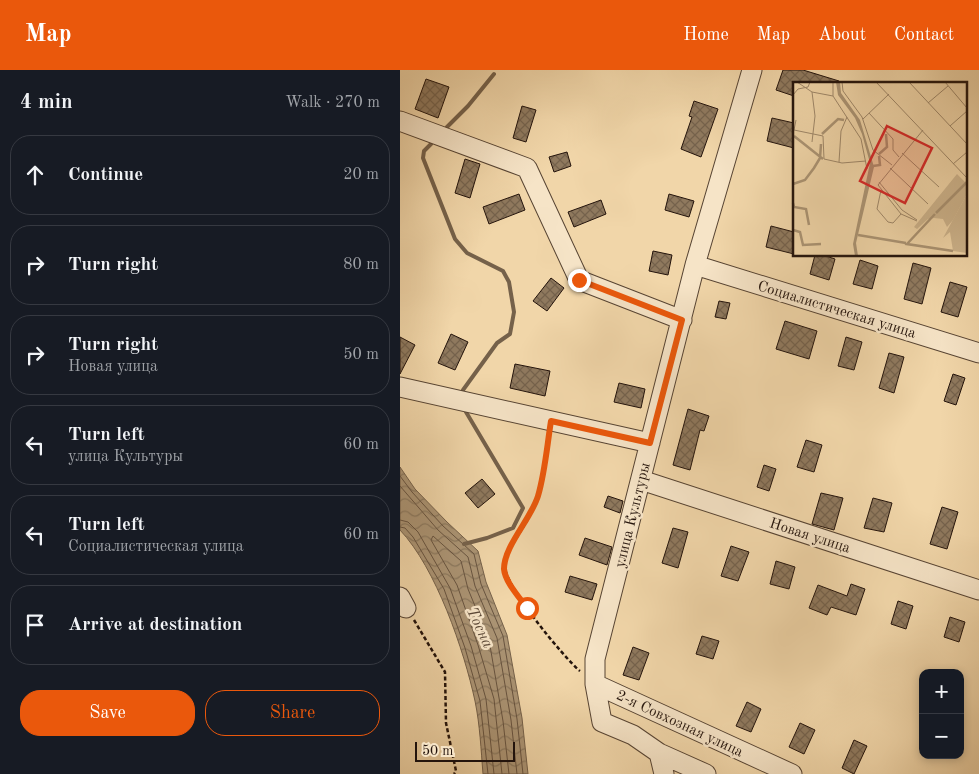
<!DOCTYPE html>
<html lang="en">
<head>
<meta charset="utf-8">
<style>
  :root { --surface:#171b24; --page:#20242c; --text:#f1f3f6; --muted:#9ea1a6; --line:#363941; --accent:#ea580c }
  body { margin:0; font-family:"Old Standard TT",serif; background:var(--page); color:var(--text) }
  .controls { position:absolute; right:15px; bottom:15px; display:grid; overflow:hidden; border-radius:10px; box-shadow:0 2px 8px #0003 }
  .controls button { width:45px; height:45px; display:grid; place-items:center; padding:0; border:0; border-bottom:1px solid var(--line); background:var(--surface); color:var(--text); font:25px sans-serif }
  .scale { position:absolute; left:15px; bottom:12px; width:100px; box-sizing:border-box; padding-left:5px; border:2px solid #24140c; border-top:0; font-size:14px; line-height:18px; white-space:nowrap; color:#24140c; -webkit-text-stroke:4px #f6e4c7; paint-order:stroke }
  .stop { position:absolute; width:15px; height:15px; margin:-11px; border:4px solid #ea580c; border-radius:50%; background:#fff }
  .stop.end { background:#ea580c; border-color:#fff; box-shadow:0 1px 5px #0008 }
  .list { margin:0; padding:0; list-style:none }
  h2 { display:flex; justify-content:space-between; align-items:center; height:65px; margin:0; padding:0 20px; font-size:21px }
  h2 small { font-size:16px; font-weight:400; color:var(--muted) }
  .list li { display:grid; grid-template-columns:32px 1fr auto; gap:15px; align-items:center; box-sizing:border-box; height:80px; margin:0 10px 10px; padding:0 10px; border:1px solid var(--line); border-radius:20px }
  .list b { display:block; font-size:19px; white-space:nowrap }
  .list p { margin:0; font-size:16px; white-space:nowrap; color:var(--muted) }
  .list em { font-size:16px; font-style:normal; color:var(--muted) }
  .actions { display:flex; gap:10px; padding:15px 20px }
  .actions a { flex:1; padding:11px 0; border:1px solid var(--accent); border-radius:20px; text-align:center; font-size:18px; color:var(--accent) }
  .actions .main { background:var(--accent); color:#fff }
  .icon { flex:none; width:28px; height:28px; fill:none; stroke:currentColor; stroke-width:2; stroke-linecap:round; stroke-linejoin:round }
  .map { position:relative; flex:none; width:579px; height:704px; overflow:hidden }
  header { display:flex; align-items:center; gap:30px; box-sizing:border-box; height:70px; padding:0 25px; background:var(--accent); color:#fff }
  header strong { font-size:24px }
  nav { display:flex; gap:28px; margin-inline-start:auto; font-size:18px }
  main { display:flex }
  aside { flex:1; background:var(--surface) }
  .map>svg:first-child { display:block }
  .water { fill:url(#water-waves); stroke:#75614a }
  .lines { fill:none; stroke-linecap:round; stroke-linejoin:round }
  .shore { stroke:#685440; stroke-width:1 }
  .stream { stroke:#75614a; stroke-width:4 }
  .building { fill:url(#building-cross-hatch); stroke:#24140c }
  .minor-casing { stroke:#574433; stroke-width:21 }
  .path { stroke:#24140c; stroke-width:2.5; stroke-dasharray:4 2.5; stroke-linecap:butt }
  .minor { stroke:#f6e4c7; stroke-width:19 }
  .route { stroke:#ea580c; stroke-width:6 }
  .labels { text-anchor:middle; stroke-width:5; stroke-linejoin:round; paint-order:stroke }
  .street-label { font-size:15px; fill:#24140c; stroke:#f6e4c7 }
  .water-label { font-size:16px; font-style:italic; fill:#5a4736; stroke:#f6e4c7 }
  .inset-river { fill:none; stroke:#ab9474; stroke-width:2.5 }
  .inset-road { fill:none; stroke:#9f886a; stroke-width:1 }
  .view { fill:#d62828; fill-opacity:0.15; stroke:#d62828; stroke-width:2.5 }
  .inset-edge { fill:none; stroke:#24140c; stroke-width:2.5 }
</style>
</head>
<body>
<header>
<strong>Map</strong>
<nav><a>Home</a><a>Map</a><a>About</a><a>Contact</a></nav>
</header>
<main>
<aside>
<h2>4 min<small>Walk · 270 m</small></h2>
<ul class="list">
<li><svg class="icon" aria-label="ahead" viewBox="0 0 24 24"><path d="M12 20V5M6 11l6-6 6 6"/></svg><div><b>Continue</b></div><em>20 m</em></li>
<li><svg class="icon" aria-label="right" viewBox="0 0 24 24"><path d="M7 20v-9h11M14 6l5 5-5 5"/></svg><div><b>Turn right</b></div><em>80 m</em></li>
<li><svg class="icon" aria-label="right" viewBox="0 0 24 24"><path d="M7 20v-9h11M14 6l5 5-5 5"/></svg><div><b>Turn right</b><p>Новая улица</p></div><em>50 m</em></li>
<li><svg class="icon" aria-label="left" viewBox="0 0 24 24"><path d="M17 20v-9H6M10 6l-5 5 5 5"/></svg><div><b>Turn left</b><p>улица Культуры</p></div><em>60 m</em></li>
<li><svg class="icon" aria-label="left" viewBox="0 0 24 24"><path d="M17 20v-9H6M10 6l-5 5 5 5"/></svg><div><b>Turn left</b><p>Социалистическая улица</p></div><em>60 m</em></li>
<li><svg class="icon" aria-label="arrive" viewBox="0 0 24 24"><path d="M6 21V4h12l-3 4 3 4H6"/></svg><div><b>Arrive at destination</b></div></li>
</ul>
<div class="actions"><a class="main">Save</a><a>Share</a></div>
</aside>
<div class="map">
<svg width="579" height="704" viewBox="0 0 579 704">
  <defs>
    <pattern id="water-waves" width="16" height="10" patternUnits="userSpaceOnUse" patternTransform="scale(1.25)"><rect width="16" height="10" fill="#ab9474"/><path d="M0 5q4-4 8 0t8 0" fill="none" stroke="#8b785e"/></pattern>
    <pattern id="building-cross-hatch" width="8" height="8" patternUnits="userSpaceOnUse" patternTransform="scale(1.25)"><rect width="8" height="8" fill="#8f795e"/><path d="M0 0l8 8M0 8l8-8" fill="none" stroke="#75624c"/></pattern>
  </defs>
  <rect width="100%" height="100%" fill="#f1d6a9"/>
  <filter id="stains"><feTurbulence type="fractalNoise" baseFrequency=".004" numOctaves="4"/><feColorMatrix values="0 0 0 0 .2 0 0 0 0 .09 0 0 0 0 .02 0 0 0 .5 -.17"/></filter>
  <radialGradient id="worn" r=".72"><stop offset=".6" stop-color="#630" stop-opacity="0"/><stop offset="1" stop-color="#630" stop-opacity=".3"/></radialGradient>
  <path class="water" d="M0,397L15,419L47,452L78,481L86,512L107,565L122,648L128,704H83C81,680 80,655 75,631C64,580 36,498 0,460Z"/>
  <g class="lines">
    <path class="shore" d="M0,406L12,422L43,456L74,484L81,514L103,566L117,649L123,704
      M0,416L38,460L68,487L75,516L97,568L111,650L117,704
      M0,450L8,452L18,462L50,518L71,576L86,629L94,704
      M0,457L5,458L13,467L44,519L65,578L80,631L88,704
      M102,704L94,629L78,575L57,515L31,470L33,466L61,491L68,519L89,570L103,651L109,704"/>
    <path class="stream" d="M47,57L68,36L94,4
      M31,74L24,81L23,88L55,169L67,183L103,201L109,212L114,242L110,264L97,273L63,320
      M64,474L87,468L113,458L123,438L66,342"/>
  </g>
  <path class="building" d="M383,0H403L439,11V14H394V26L376,20Z
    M26,9L49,17L38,48L15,39Z
    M294,31L318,39L301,87L281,79L292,47L289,46Z
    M122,36L136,40L126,72L113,68Z
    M372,48L394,53V78L367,71Z
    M167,82L171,96L154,102L149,87Z
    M65,89L80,94L70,128L55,123Z
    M119,124L125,140L89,154L83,137Z
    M269,124L294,131L289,147L265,140Z
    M201,130L206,144L174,157L168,142Z
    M371,156L394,162V184L366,177Z
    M253,181L272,185L268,205L249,201Z
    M415,185H423L435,189L429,210L410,204Z
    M460,190L478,196L472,219L453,214Z
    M513,193L531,198L522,234L504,229Z
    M151,208L164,218L147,241L133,231Z
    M550,212L567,217L558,247L541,242Z
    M319,231L330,233L326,249L315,247Z
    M385,251L417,261L409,289L376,279Z
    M51,264L68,272L55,300L38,293Z
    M0,267L15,275L0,304Z
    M446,267L462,272L454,300L438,296Z
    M489,283L504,287L494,323L479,318Z
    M115,294L150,301L145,326L110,318Z
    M553,304L565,308L556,335L544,331Z
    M219,313L245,319L241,338L214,332Z
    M288,339L309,346L304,361L300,360L290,400L273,395Z
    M406,370L422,375L414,402L397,397Z
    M364,395L376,399L369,421L357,417Z
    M82,409L95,424L78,438L65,423Z
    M421,423L443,428L434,460L412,454Z
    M208,426L223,431L220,443L204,437Z
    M473,428L492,433L484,462L464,458Z
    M542,437L558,442L547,479L530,474Z
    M273,458L288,462L278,498L262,493Z
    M185,468L212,477L207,495L179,485Z
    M331,476L349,482L338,511L321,506Z
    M376,491L395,497L389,519L370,514Z
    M170,506L197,514L192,530L165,522Z
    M451,514L465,519L456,545L431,537L427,545L409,538L418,515L447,526Z
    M498,531L513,536L506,559L491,554Z
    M550,547L565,552L559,572L544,567Z
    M302,566L319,571L313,589L296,584Z
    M233,577L249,583L239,610L223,605Z
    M347,632L361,639L351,662L336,656Z
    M400,653L415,660L404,684L389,677Z
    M454,670L467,676L454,704L442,698Z"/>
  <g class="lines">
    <defs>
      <path id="minor" d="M0,51L127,98L179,210L282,250
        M295,195L579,283
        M0,317L250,373
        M241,410L579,520
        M0,527L6,538
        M195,614L392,704
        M259,683L264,704
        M306,704L259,683L233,665L202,652L195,614V589L295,195L352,0"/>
    </defs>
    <use href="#minor" class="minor-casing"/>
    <path class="path" d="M148,367C144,393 143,422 130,445C121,463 108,476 105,496C103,514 165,589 180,601
      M14,550L45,602L46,653L56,701L54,704"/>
    <use href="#minor" class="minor"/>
  </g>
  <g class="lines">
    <path class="route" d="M127,538C120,528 105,512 104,499C104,476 131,449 138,426C145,402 147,376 151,351L250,373L282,250L179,210"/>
  </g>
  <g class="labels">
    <g class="street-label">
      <text transform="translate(437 239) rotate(17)" y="5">Социалистическая улица</text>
      <text transform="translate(232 445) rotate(-76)" y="5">улица Культуры</text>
      <text transform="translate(410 465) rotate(18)" y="5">Новая улица</text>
      <text transform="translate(280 653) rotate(25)" y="5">2-я Совхозная улица</text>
    </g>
    <g class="water-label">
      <text transform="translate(81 557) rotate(65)" y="6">Тосна</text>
    </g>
  </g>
  <g transform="translate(393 12)">
    <rect width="174" height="174" fill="#f1d6a9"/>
    <path d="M164,92L174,102V112L160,138L154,145L150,137L141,136L135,137L124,147L121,145Z" fill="#ceb58e"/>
    <path d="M174,112V171L160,169L157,150L150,156Z" fill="#ceb58e"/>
    <path d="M43,0H47L48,11L67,38L81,85L63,161L65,174H62L60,162L77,81L69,52L62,36L45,13Z" fill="#ab9474"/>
    <path class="inset-river" d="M29,52L45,37L51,38M1,54L30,77M86,72L94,65L93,52M80,84L87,83L86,74M0,102L12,98L21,86L27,76L28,62M0,121L1,125L13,127L16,143M143,131L174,100M142,132L114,162L160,169M0,148L7,150L10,163L28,162M65,153L113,161"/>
    <path class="inset-road" d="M4,0L19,10L40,14M40,0V14L68,57L74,87M49,0L50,9L69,35L80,68L99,83M83,0L174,96M116,0L174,62M152,0L174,26M19,10L22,34L19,60M0,13L5,7L15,5L17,0M135,21L155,4M76,31L100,57V68L106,75M70,37L96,12M3,38L1,48L30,54L31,77L49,81L73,79M157,44L174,29M109,71L146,105M46,80L48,49L54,35M160,82L174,70M97,86L135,122M86,100L109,128L124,138M88,108L84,127L95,140L100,141L108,132M124,139L108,132L85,103L130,48"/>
    <path class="view" d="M94,44L139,66L112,121L67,99Z"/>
    <rect width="174" height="174" class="inset-edge"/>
  </g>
  <rect width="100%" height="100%" filter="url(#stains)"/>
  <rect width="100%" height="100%" fill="url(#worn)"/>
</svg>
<div class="controls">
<button>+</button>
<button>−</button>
</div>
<div class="scale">50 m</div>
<div class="stop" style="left:127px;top:538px"></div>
<div class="stop end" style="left:179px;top:210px"></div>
</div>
</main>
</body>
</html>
